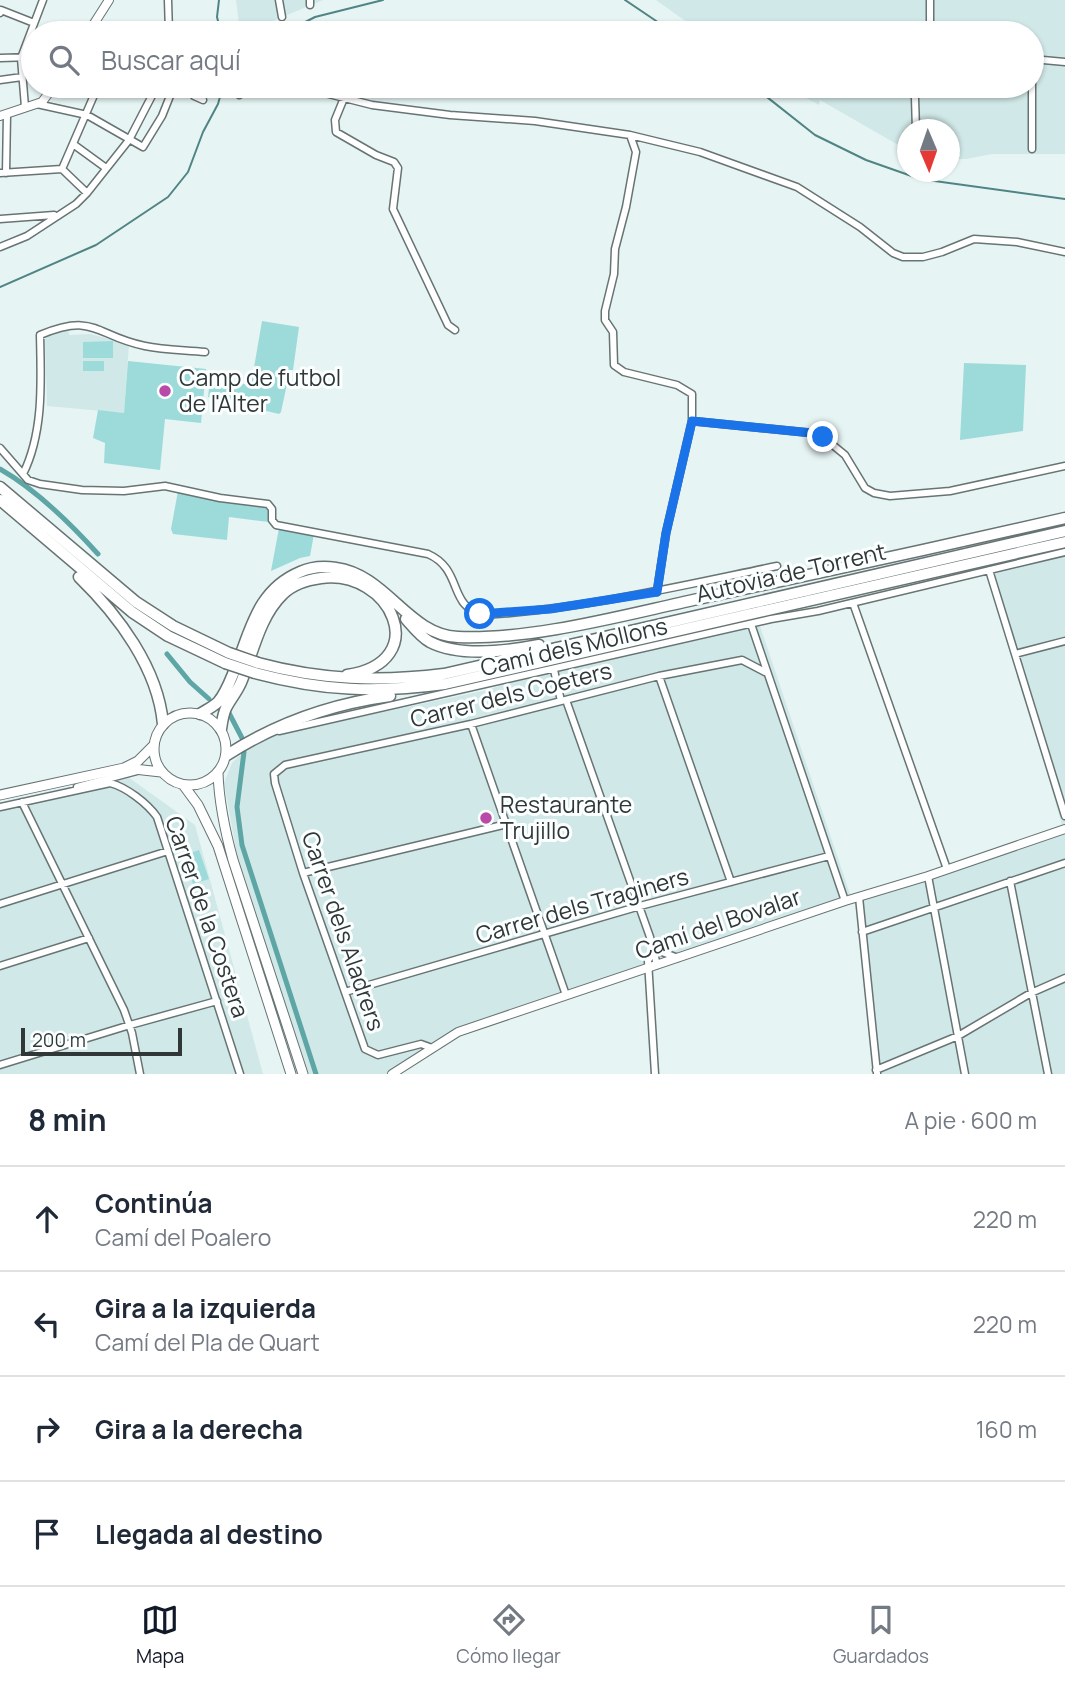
<!DOCTYPE html>
<html lang="es">
<head>
<meta charset="utf-8">
<style>
  :root { --surface:#fff; --page:#f2f2f3; --text:#1f2937; --muted:#747a83; --line:#e0e1e3; --accent:#111827 }
  body { margin:0; font-family:Manrope,sans-serif; background:var(--page); color:var(--text) }
  .compass { position:absolute; left:897px; top:119px; width:63px; height:63px; border-radius:50%; background:var(--surface); box-shadow:0 2px 5px #0004; rotate:178deg }
  .scale { position:absolute; left:21px; bottom:18px; width:161px; box-sizing:border-box; padding-left:7px; border:4px solid #313737; border-top:0; font-size:19px; line-height:24px; white-space:nowrap; color:#313737; -webkit-text-stroke:5px #fcffff; paint-order:stroke }
  .stop { position:absolute; width:21px; height:21px; margin:-16px; border:5px solid #1a73e8; border-radius:50%; background:#fff }
  .stop.end { background:#1a73e8; border-color:#fff; box-shadow:0 2px 7px #0008 }
  .list { margin:0; padding:0; list-style:none }
  h2 { display:flex; justify-content:space-between; align-items:center; height:91px; margin:0; padding:0 28px; font-size:30px }
  h2 small { font-size:23px; font-weight:400; color:var(--muted) }
  .list li { display:grid; grid-template-columns:46px 1fr auto; gap:21px; align-items:center; box-sizing:border-box; height:105px; padding:0 28px; border-top:2px solid var(--line) }
  .list b { display:block; font-size:26px; white-space:nowrap }
  .list p { margin:0; font-size:23px; white-space:nowrap; color:var(--muted) }
  .list em { font-size:23px; font-style:normal; color:var(--muted) }
  .icon { flex:none; width:38px; height:38px; fill:none; stroke:currentColor; stroke-width:2; stroke-linecap:round; stroke-linejoin:round }
  .map { position:relative; flex:none; width:1065px; height:1074px; overflow:hidden }
  .search { position:absolute; background:var(--surface); box-shadow:0 2px 5px #0004; left:21px; right:21px; top:21px; height:77px; display:flex; align-items:center; gap:18px; box-sizing:border-box; padding:0 24px; border-radius:38px; color:var(--muted); font-size:26px }
  .sheet { height:511px; background:var(--surface) }
  nav { display:flex; justify-content:space-around; align-items:center; box-sizing:border-box; height:98px; border-top:2px solid var(--line); background:var(--surface); font-size:19px; color:var(--muted) }
  nav a { display:grid; justify-items:center; gap:4px }
  nav .on { color:var(--accent) }
  .map>svg:first-child { display:block }
  .built { fill:#d1e8e8 }
  .green { fill:#9cdbda }
  .lines { fill:none; stroke-linecap:round; stroke-linejoin:round }
  .stream { stroke:#508484; stroke-width:2 }
  .canal { stroke:#5ea5a5; stroke-width:5 }
  .minor-casing { stroke:#677473; stroke-width:9 }
  .tertiary-casing { stroke:#677473; stroke-width:10 }
  .secondary-casing { stroke:#677473; stroke-width:11 }
  .motorway-casing { stroke:#677473; stroke-width:13 }
  .minor { stroke:#fff; stroke-width:6 }
  .tertiary { stroke:#fff; stroke-width:8 }
  .secondary { stroke:#fff; stroke-width:9 }
  .motorway { stroke:#fff; stroke-width:10 }
  .motorway-bridge-casing { stroke:#677473; stroke-width:13; stroke-linecap:butt }
  .motorway-bridge { stroke:#fff; stroke-width:10 }
  .route { stroke:#1a73e8; stroke-width:9 }
  .poi-dot { fill:#b94aa8; stroke:#fcffff; stroke-width:2.5 }
  .labels { text-anchor:middle; stroke-width:6; stroke-linejoin:round; paint-order:stroke }
  .poi-label { font-size:23px; fill:#313737; stroke:#fcffff; text-anchor:start }
  .street-label { font-size:23px; fill:#313737; stroke:#fcffff }
</style>
</head>
<body>
<div class="map">
<svg width="1065" height="1074" viewBox="0 0 1065 1074">
  <rect width="100%" height="100%" fill="#e6f4f4"/>
  <path class="built" d="M236,0H323L256,28L240,31Z
    M656,0H1065V154H992L966,159H950V130H908L907,150L820,100L819,105L784,86H1032V33H702Z
    M68,328L69,335L90,334L129,344L124,413L47,406L45,339L50,334Z
    M1065,547V1074H880L863,899L1063,829L991,575L985,564Z
    M759,623L850,894L459,1032L388,1074H308L239,866L224,783L232,763L246,749L275,735L487,690L525,677Z
    M128,777L195,825L263,1074H0V803Z"/>
  <path class="green" d="M262,321L299,327L293,370H290L281,412L279,414L208,397L210,379L251,385Z
    M113,341V358H83V342Z
    M83,361H104V371H83Z
    M128,361L206,369L201,423L165,419L160,470L104,463L105,443L93,438L98,410L124,413Z
    M964,363L1026,365L1023,431L960,440Z
    M178,491L265,506L268,511L269,522L229,517L227,540L173,534L171,529Z
    M279,528L314,534L310,556L300,558L271,571Z
    M199,850L209,879L193,884L184,855Z"/>
  <g class="lines">
    <path class="stream" d="M219,0L217,17L221,33
      M625,0L674,33
      M284,33L315,17L383,0
      M753,86L815,135L866,160L920,179L1065,199
      M0,287L96,245L168,197L188,172L203,132L218,104L223,86"/>
    <path class="canal" d="M0,469C37,490 70,523 98,554
      M167,654L190,682L209,699
      M229,713L242,738
      M244,752L237,807L242,845L316,1074"/>
    <defs>
      <path id="minor" d="M168,0L169,33
        M279,0L282,17
        M310,0V5
        M0,13L1,10L34,23
        M930,33V0
        M0,58L33,57
        M0,80L22,77
        M189,86L194,96L203,100
        M297,86L372,105L450,115L535,121L630,135L700,152L797,187L860,227L893,253L903,257H923L942,252L974,239L1017,242L1065,252
        M239,95L256,86
        M344,98L335,120L336,132L376,155L394,162L398,168L393,209L448,325L455,330
        M37,104L87,115L143,147L162,116L174,86
        M25,107L21,58L43,0
        M916,130L915,98L918,86
        M630,135L636,152L626,207L615,249L614,274L605,311V320L613,332L614,365L624,372L677,385L692,394V421L666,533L657,592
        M73,144L106,168
        M1032,149V59L1065,62
        M62,169L98,86
        M62,169L87,193
        M0,173L62,169
        M6,173L7,114
        M0,219L54,215
        M0,247L27,236L76,204L87,193L129,140L157,86
        M692,421L812,433L823,437L845,455L865,488L874,493L890,496L950,491L1065,466
        M0,448L28,480L40,484L82,490L124,491L165,486L220,498L268,504L272,509V520L276,525L428,554C464,570 447,607 484,615C583,609 680,586 777,566
        M23,474C44,432 41,380 40,335C96,312 95,336 145,346C164,350 185,350 205,352
        M989,570L1065,816
        M853,603L947,869
        M751,624L845,901
        M1015,654L1065,641
        M554,670L561,701
        M659,676L731,882
        M566,700L650,937L657,965
        M471,724L566,995
        M279,731L771,619L818,611L1065,552
        M77,787L137,771
        M22,802L124,1010L132,1033L140,1074
        M0,807L110,783C126,787 147,803 157,817L240,1074
        M303,873L507,824
        M928,876L965,1074
        M1010,881L1048,1074
        M859,897L877,1073
        M0,904L168,851
        M862,932L1065,863
        M654,949L678,958
        M653,951L648,961L655,1074
        M0,966L89,938
        M345,992L640,906L829,856
        M432,1048L421,1044L378,1055L365,1049L303,873L275,783L274,774L285,765L471,724L659,676L742,660L765,672
        M0,1065L130,1025L217,1001
        M876,1070L958,1036L1031,993L1065,978"/>
      <path id="tertiary" d="M88,33L109,0
        M0,116L42,102L54,86
        M392,1074L458,1032L845,901L928,876L1065,829"/>
      <path id="secondary" d="M154 749a36 36 0 1 1 72 0a36 36 0 1 1-72 0Z
        M125,768L161,772
        M218,773C219,803 225,831 233,860L303,1074
        M184,786L198,805L218,846L291,1074
        M0,795L124,768L138,761L153,746"/>
      <path id="motorway" d="M0,487L136,602L173,626L229,653
        M0,500L132,612L168,636L225,663
        M79,577C118,615 158,668 163,724
        M406,619C413,627 421,637 430,642C459,657 508,651 539,645
        M258,663C321,680 380,682 444,674L1065,531
        M255,673C323,691 375,693 445,684L1065,542
        M200,714C206,710 213,707 218,702C226,693 230,681 235,669C251,630 257,590 300,572C311,567 324,566 336,568C387,575 408,635 458,637C534,640 623,615 698,599C820,573 943,546 1065,518
        M221,729C222,722 223,714 226,708C231,698 238,691 242,680C253,652 260,616 283,594C293,584 306,580 321,578C391,569 434,662 347,675
        M227,755C277,723 331,704 390,696"/>
    </defs>
    <use href="#minor" class="minor-casing"/>
    <use href="#tertiary" class="tertiary-casing"/>
    <use href="#secondary" class="secondary-casing"/>
    <use href="#motorway" class="motorway-casing"/>
    <use href="#minor" class="minor"/>
    <use href="#tertiary" class="tertiary"/>
    <use href="#secondary" class="secondary"/>
    <use href="#motorway" class="motorway"/>
    <defs>
      <path id="motorway-bridge" d="M229,653L258,663
        M225,663L255,673"/>
    </defs>
    <use href="#motorway-bridge" class="motorway-bridge-casing"/>
    <use href="#motorway-bridge" class="motorway-bridge"/>
  </g>
  <g class="lines">
    <path class="route" d="M480,614L550,609L657,592L666,533L692,421L812,433L823,437"/>
  </g>
  <g class="poi-dot">
    <circle cx="165" cy="391" r="7"/>
    <circle cx="486" cy="818" r="7"/>
  </g>
  <g class="labels">
    <g class="poi-label">
      <text x="179" y="386">Camp de futbol<tspan x="179" dy="26">de l'Alter</tspan></text>
      <text x="500" y="813">Restaurante<tspan x="500" dy="26">Trujillo</tspan></text>
    </g>
    <g class="street-label">
      <text transform="translate(791 573) rotate(-13)" y="8">Autovia de Torrent</text>
      <text transform="translate(574 647) rotate(-13)" y="8">Camí dels Mollons</text>
      <text transform="translate(511 695) rotate(-14)" y="8">Carrer dels Coeters</text>
      <text transform="translate(582 906) rotate(-16)" y="8">Carrer dels Traginers</text>
      <text transform="translate(207 917) rotate(71)" y="8">Carrer de la Costera</text>
      <text transform="translate(718 924) rotate(-19)" y="8">Camí del Bovalar</text>
      <text transform="translate(343 931) rotate(71)" y="8">Carrer dels Aladrers</text>
    </g>
  </g>
</svg>
<svg class="compass" viewBox="-18 -18 36 36"><path d="M0-13l5 13h-10z" fill="#e53935"/><path d="M0 13l5-13h-10z" fill="#747a83"/></svg>
<div class="scale">200 m</div>
<div class="stop" style="left:480px;top:614px"></div>
<div class="stop end" style="left:823px;top:437px"></div>
<div class="search"><svg class="icon" aria-label="search" viewBox="0 0 24 24"><circle cx="10" cy="10" r="6"/><path d="M15 15l6 6"/></svg>Buscar aquí</div>
</div>
<section class="sheet">
<h2>8 min<small>A pie · 600 m</small></h2>
<ul class="list">
<li><svg class="icon" aria-label="ahead" viewBox="0 0 24 24"><path d="M12 20V5M6 11l6-6 6 6"/></svg><div><b>Continúa</b><p>Camí del Poalero</p></div><em>220 m</em></li>
<li><svg class="icon" aria-label="left" viewBox="0 0 24 24"><path d="M17 20v-9H6M10 6l-5 5 5 5"/></svg><div><b>Gira a la izquierda</b><p>Camí del Pla de Quart</p></div><em>220 m</em></li>
<li><svg class="icon" aria-label="right" viewBox="0 0 24 24"><path d="M7 20v-9h11M14 6l5 5-5 5"/></svg><div><b>Gira a la derecha</b></div><em>160 m</em></li>
<li><svg class="icon" aria-label="arrive" viewBox="0 0 24 24"><path d="M6 21V4h12l-3 4 3 4H6"/></svg><div><b>Llegada al destino</b></div></li>
</ul>
</section>
<nav>
<a class="on"><svg class="icon" aria-label="map" viewBox="0 0 24 24"><path d="M3 6l6-2 6 2 6-2v14l-6 2-6-2-6 2zM9 4v14M15 6v14"/></svg>Mapa</a>
<a><svg class="icon" aria-label="directions" viewBox="0 0 24 24"><path d="M12 3l9 9-9 9-9-9zM9 14v-3h6M13 9l2 2-2 2"/></svg>Cómo llegar</a>
<a><svg class="icon" aria-label="saved" viewBox="0 0 24 24"><path d="M7 4h10v16l-5-4-5 4z"/></svg>Guardados</a>
</nav>
</body>
</html>
